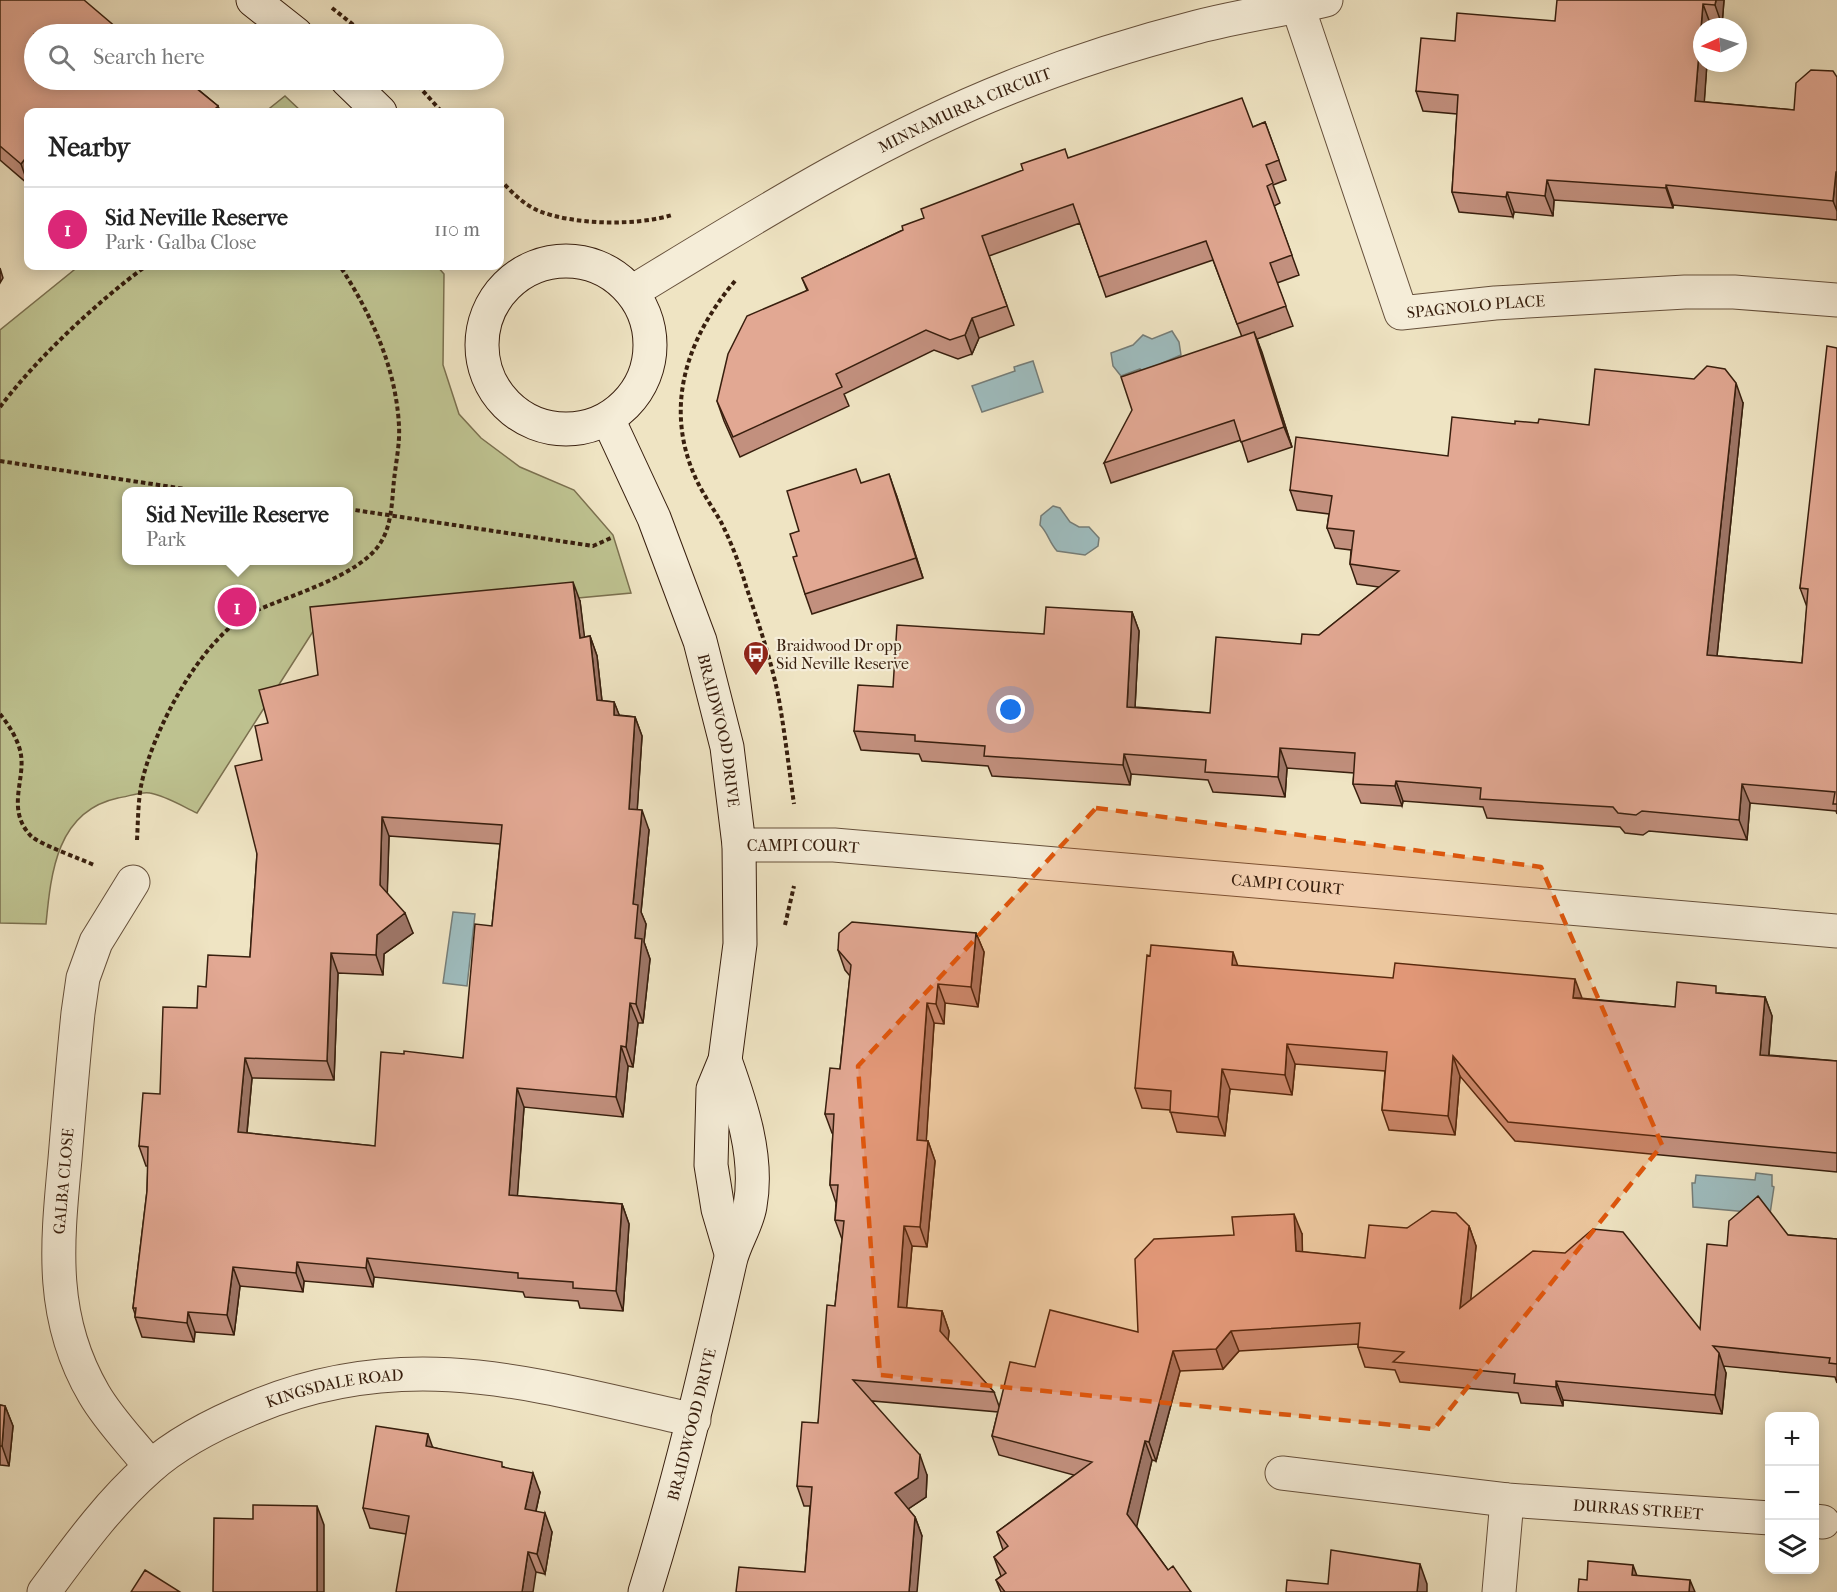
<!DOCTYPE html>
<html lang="en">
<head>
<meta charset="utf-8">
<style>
  :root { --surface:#fff; --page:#f2f2f2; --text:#222; --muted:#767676; --line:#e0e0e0; --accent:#db2777 }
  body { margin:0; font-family:"IM FELL French Canon",serif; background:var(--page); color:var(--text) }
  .controls { position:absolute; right:18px; bottom:18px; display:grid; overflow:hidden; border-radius:12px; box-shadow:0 3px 15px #0003 }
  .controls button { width:54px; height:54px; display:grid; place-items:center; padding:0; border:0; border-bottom:2px solid var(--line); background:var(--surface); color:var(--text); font:30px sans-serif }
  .compass { position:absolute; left:1693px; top:18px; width:54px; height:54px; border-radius:50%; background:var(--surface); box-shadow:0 3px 15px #0003; rotate:266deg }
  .you { position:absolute; left:1011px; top:710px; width:21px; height:21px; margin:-15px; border:4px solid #fff; border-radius:50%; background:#1a73e8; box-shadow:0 0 0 9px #1a73e833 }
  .badge { display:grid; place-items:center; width:39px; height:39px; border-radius:50%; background:var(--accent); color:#fff; font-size:20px; font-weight:700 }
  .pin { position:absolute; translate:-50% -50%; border:3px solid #fff; box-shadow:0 2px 6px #0006 }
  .popup { position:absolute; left:122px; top:487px; width:231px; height:78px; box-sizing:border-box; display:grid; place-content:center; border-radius:12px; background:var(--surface); filter:drop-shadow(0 2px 4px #0005); font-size:20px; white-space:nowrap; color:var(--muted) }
  .popup b { font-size:22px; color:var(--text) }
  .popup::after { content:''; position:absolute; left:50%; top:100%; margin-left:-12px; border:12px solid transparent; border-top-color:var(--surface) }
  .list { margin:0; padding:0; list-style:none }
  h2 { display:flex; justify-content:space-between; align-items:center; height:78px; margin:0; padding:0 24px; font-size:26px }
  h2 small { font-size:20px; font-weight:400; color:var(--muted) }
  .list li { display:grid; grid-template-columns:39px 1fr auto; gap:18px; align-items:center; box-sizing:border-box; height:84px; padding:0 24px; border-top:2px solid var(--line) }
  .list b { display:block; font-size:22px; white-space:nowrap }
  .list p { margin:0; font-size:20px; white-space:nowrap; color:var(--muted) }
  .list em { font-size:20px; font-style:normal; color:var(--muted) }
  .icon { flex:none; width:33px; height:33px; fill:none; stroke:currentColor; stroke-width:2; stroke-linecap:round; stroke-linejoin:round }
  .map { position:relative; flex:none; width:1837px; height:1592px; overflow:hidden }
  .search { position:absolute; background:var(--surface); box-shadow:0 3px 15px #0003; left:24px; top:24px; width:480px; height:66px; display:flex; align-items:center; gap:15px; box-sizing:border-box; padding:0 21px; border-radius:33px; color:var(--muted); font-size:22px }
  .panel { position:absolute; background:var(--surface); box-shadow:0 3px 15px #0003; left:24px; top:108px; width:480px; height:162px; border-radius:12px }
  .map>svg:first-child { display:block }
  .green { fill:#bec290; stroke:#7b704f; stroke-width:1.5; fill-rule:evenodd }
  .water { fill:#9ebcbe; stroke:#757d78; stroke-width:1.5 }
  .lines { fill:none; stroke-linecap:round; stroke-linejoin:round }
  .street-casing { stroke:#66503b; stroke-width:35 }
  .secondary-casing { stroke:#381f0e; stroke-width:35 }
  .path { stroke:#381f0e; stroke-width:4; stroke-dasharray:4.5 3; stroke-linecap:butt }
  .street { stroke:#f5edd8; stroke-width:33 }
  .secondary { stroke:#f5edd8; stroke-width:33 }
  .wall { fill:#c2907e; stroke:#381f0e; stroke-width:1.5; fill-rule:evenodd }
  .shaded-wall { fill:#9e7667; stroke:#381f0e; stroke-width:1.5 }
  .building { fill:#e2a893; stroke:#381f0e; stroke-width:1.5; fill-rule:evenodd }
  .marked { fill:#df560c; fill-opacity:0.2; stroke:#df560c; stroke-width:4.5; stroke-dasharray:12 8; stroke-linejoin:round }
  .labels { text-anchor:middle; stroke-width:4.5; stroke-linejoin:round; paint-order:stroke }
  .street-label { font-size:16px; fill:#381f0e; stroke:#f5edd8 }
  .poi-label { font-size:16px; fill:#381f0e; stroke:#f5edd8; text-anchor:start }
</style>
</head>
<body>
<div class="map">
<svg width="1837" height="1592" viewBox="0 0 1837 1592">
  <rect width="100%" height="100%" fill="#efe4c3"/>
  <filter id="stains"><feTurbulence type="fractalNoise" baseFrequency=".00333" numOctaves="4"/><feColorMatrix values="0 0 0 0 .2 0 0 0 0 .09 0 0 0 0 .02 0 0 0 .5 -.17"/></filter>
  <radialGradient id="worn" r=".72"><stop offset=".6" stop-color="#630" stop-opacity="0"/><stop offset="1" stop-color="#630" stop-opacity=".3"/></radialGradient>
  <path class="green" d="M285,96L302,112H265Z
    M79,266H437L444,274L443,365L459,414L481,438L520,467L574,490L613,535L631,593L319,622L197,813C182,806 166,796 150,793C141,791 127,797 118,798C57,811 51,872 46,924L0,923V330ZM126,492H348V560H126Z"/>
  <path class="water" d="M1172,331L1179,342L1181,355L1162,363L1159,368L1144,374L1140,369L1121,376L1113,366L1111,353L1133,345L1143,335L1152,339Z
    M1033,361L1043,392L982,412L972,386L1015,371L1014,367Z
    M1053,506L1060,508L1070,522L1079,527H1089L1099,538L1098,546L1085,555L1057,551C1049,542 1048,533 1040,525L1041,516Z
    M453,912L475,914L467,986L443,983Z
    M1756,1173L1772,1175V1186L1774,1187L1770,1214L1693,1207L1692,1183H1695L1696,1175L1755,1180Z"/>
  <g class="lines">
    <defs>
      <g id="street">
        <path id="s1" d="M1298,7L1401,313L1495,303L1685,292H1734L1837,300"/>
        <path id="s2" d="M632,292C755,217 877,140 1011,87C1071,63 1134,43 1197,27C1239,16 1283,10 1326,0"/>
        <path id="s3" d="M739,845H834L1837,931"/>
        <path d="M133,882L96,942L83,978L78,1013C73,1062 69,1110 65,1159C57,1244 49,1317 94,1394C109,1420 132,1443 150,1466"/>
        <path id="s4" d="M1282,1473L1507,1500L1770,1518"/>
        <path d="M1814,1521L1823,1522"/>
        <path id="s5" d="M44,1592C76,1549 108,1504 149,1468C179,1441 218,1422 255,1407C410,1343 539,1386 694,1420"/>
        <path d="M1499,1592L1507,1500"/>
      </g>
      <g id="secondary">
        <path d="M253,0L296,34"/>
        <path d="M347,80L380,112"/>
        <circle cx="566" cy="345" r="84"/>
        <path id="s6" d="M608,419L654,518L700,641L727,747L739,845L740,944L725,1060L713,1089L711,1165L718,1209L731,1253"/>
        <path id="s7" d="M645,1592C679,1483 705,1373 730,1262C734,1243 747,1225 750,1206C759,1157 741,1105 725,1060"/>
      </g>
    </defs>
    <use href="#street" class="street-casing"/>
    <use href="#secondary" class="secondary-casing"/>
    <path class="path" d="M332,8L365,34
      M413,80L442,112
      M500,179C510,191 524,205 539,211C574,225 636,226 672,215
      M735,281C687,338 663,407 696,479C703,494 713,508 721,522C731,542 740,565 746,586C758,622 772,662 779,700C785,734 789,769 794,804
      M0,407C37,358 97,302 146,266
      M0,461L205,492
      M348,509L593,546L611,538
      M0,714C9,725 19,741 21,755C25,781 6,810 31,836C39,844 81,859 94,865
      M137,840C138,822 138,803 141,786C152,732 201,638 251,613C286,596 360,577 381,542C392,524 392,500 394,480C396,462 400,443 399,426C396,367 371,314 340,266
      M785,925L794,886"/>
    <use href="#street" class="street"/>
    <use href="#secondary" class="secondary"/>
  </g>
  <path class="wall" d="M0,0L34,80H192L194,85V86L218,106L220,112H28V184L0,160Z
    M1724,0L1722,25L1710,23L1704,102L1794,110L1837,77V220L1673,205V208L1554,200L1553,216L1514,212L1513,217L1459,212L1452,192L1457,114L1423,111L1416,91L1455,41L1555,21Z
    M1265,122L1286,180L1273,185L1280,203L1274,206L1299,275L1277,283L1293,326L1257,339L1292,447L1248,462L1241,440L1111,483L1104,463L1242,337L1213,260L1106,297L1080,223L989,256L1014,325L979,338L972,354L958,359L934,350L844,394L849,406L740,457L724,421L717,401L807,290L802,278L903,230L924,218L1068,158L1253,127Z
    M1837,348V814L1836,811L1750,803L1747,840L1649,831L1643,835L1625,833L1620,827L1487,818L1483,807L1403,801L1402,806L1361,803L1353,784L1354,773L1287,768L1285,797L1213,792L1208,780L1131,774L1130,785L992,776L988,766L922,761L919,754L861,750L854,731L893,687L1044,634L1132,612L1139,631L1135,707L1210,713L1301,644L1319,635L1379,587L1357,584L1350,564L1351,550L1335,548L1327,528L1329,514L1297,510L1290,490L1448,456L1515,424L1538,423L1589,425L1743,403L1717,656L1802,663L1807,607L1800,588Z
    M861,483L896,494L923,578L812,614L805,594L797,556L799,531Z
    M580,601L584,637L590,636L597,656L602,701L614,702L619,715L635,717L642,736L637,810L649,830L641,912L646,924L644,942L650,959L643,1023H638L633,1067L628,1066L623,1117L524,1107L517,1196L622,1204L629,1224L623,1311L580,1308L578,1301L525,1297L523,1292L374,1277L373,1287L304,1281L303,1292L240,1286L234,1335L195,1332L194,1342L142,1337L135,1317V1314L133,1308L147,1191L148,1166H146L139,1146L206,987L250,957L257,854L262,760L268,723L318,675ZM389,836L500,844L492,926L463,1058L375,1146L247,1133L252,1078L334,1080L338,973L383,975L384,954L413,933L387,893Z
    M976,933L984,952L978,1007L945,1003L944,1024L934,1023L926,1141H928L935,1161L927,1247L912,1246L906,1308L942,1311L949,1331L948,1341L994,1392L999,1406L1035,1367L1138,1332L1302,1234V1252L1365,1258L1407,1228L1469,1226L1476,1246L1470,1301L1700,1329L1727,1246L1788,1235L1837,1239V1383L1835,1377L1723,1366L1726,1373L1722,1414L1563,1400V1406L1521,1403L1518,1393L1400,1382L1395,1370L1365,1367L1358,1347V1344L1239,1351L1223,1369L1180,1371L1156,1461L1152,1460L1136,1526L1168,1570L1191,1592H1001L996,1580L1001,1576L994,1557L1003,1550L997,1532L1074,1475L999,1455L992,1436L998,1412L872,1401L927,1475L926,1497L908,1509L915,1517L922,1536L805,1572L810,1506H804L797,1486L818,1423L835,1306L842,1239L835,1220L836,1203L830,1185L833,1133H832L825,1114L840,1069L850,976L845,970L838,950Z
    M1238,966L1675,1007L1718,993L1765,997L1772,1016L1769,1055L1837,1061V1172L1515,1141L1460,1076L1455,1135L1389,1130L1382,1110L1385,1071L1295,1064L1292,1095L1230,1089L1225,1136L1177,1132L1170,1110L1142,1108L1135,1088Z
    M0,1405L5,1406L13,1426L9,1466L0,1465Z
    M432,1447L504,1467L540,1492L536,1511L552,1532L545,1574L536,1572L406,1534L370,1528L363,1508Z"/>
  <path class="shaded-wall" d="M1716,0H1724L1722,25L1715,5Z
    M1703,4L1710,23V27H1702V63H1707L1703,121L1695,101Z
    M182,80H192L194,85L187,94Z
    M218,106L220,112H212Z
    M28,155V184L21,164Z
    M1836,172L1837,174V211L1833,201Z
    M1547,180L1554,200L1553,216L1545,196Z
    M1666,185L1673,205V208L1666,188Z
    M1507,192L1514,212L1513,217L1506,197Z
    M0,268L3,278L0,283Z
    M972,318L979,338L972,354L965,335Z
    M1254,332L1262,352L1292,447L1284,427Z
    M1736,383L1743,403L1715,675L1707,655Z
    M889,474L896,494L923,578L916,558Z
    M573,582L580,601L587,657L580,638Z
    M1132,612L1139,631L1134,726L1127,707Z
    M590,636L597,656L604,720L597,700Z
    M614,702L622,722L614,715Z
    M635,717L642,736L636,829L629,809Z
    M1280,748L1287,768L1285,797L1278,777Z
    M1124,754L1131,774L1130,785L1123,765Z
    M1396,781L1403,801L1402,806L1395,786Z
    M1742,784L1750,803L1747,840L1739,820Z
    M642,810L649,830L641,912L646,924L644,942L650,959L643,1023L636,1004L635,938L633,904Z
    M382,817L389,836L387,904L380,885Z
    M405,913L413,933L384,954L383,975L376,955L377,935Z
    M976,933L984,952L978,1007L971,987Z
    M1233,952L1240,972L1232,965Z
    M331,953L338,973L334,1080L327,1061Z
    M1575,979L1582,998H1573Z
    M938,984L945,1003L944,1024L936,1004Z
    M1765,997L1772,1016L1767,1075L1760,1055Z
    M630,1003L638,1023L633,1067L626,1047Z
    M927,1003L934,1023L925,1160L917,1140Z
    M1287,1044L1295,1064L1292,1095L1285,1075Z
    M621,1046L628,1066L623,1117L616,1097Z
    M1453,1056L1460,1076L1455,1135L1448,1116Z
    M245,1058L252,1078L245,1152L238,1132Z
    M1222,1069L1230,1089L1225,1136L1218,1117Z
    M517,1088L524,1107L516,1215L509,1195Z
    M928,1141L935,1161L927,1247L920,1227Z
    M622,1204L629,1224L623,1311L616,1291Z
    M1294,1214L1302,1234L1303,1271L1296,1251Z
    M904,1226L912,1246L905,1327L898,1307Z
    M1469,1226L1476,1246L1468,1328L1460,1308Z
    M367,1258L374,1277L373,1287L366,1268Z
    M297,1262L304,1281L303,1292L296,1273Z
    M233,1267L240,1286L234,1335L227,1315Z
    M942,1311L949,1331L947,1351L940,1331Z
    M188,1312L195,1332L194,1342L187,1323Z
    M1231,1331L1239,1351L1223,1369L1216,1349Z
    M1173,1351L1180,1371L1156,1461L1149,1442Z
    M1719,1353L1726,1373L1722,1414L1715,1395Z
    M1556,1381L1563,1400V1406L1556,1387Z
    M5,1406L13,1426L9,1466L2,1446Z
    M428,1434L435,1454L426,1446Z
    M1145,1441L1152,1460L1135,1534L1127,1514Z
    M920,1455L927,1475L926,1497L902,1513L895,1493Z
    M533,1473L540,1492L532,1528L525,1509Z
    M317,1506L324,1525V1592H317Z
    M545,1513L552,1532L545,1574L537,1554Z
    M915,1517L922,1536L917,1592H909Z
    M528,1552L536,1572L533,1592H522Z
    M1420,1564L1427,1584V1592H1417Z
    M1633,1565L1640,1584L1632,1575Z
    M1690,1580L1695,1592H1689Z"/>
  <path class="building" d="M0,0H84L124,34H34V80H186L218,106L212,112H71L67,109L64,112H28V155L21,164L0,146Z
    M1557,0H1716L1715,5L1703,4L1695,101L1794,110L1796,83L1811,70L1833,71L1837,77V172H1836L1833,201L1666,185V188L1547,180L1545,196L1507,192L1506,197L1452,192L1458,95L1416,91L1421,38L1455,41L1457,13L1555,21Z
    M1242,98L1253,127L1265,122L1279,160L1266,165L1273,183L1267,186L1292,255L1270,263L1286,306L1237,324L1206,241L1099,277L1073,204L982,236L1007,306L972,318L965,335L950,340L926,330L836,374L842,387L733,437L717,401L728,354L747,316L808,290L802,278L903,230L902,226L924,218L921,209L1023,170L1021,164L1065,149L1068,158Z
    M1254,332L1284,427L1241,442L1234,420L1104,463L1132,410L1121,377Z
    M1827,346L1837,348V804H1833L1835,792L1742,784L1739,820L1642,811L1636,815L1618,813L1613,807L1480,799L1481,788L1396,781L1395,786L1353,784L1355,753L1280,748L1278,777L1205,772L1206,760L1124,754L1123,765L984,756L985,746L915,741V735L854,731L858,685L893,687L897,625L1044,634L1046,607L1132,612L1127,707L1210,713L1216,637L1301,644L1302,634L1319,635L1399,571L1350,564L1354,531L1327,528L1332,496L1290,490L1296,437L1448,456L1452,417L1515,424V421L1538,423L1539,419L1589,425L1595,369L1694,379L1707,366L1725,369L1736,383L1707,655L1802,663L1808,589L1800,588Z
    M856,469L861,483L889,474L916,558L805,594L793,557L797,556L790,534L799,531L787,491Z
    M573,582L580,638L590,636L597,700L614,702V715L635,717L629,809L642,810L633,904L638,905L635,938L642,939L636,1004L630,1003L626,1047L621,1046L616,1097L517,1088L509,1195L622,1204L616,1291L573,1288V1282L518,1278V1273L367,1258L366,1268L297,1262L296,1273L233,1267L227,1315L188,1312L187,1323L135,1317L136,1308H133L147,1191L148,1147L139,1146L143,1093L160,1094L163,1007L197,1008L198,986L206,987L208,955L250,957L257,854L235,766L262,760L255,726L268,723L259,690L318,675L310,607ZM382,817L502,825L492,926L475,924L463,1058L404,1051V1054L381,1052L375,1146L238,1132L245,1058L327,1061L331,953L376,955L377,935L405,913L380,885Z
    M852,922L976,933L971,987L938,984L936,1004L927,1003L917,1140L928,1141L920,1227L904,1226L898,1307L942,1311L940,1331L994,1392L853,1380L920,1455L918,1478L895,1493L915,1517L909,1592H736L739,1567L805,1572L812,1487L797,1486L802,1422L818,1423L827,1305L835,1306L844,1221L835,1220L838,1185H830L834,1114H825L830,1068L840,1069L851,965L838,950L839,933Z
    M1151,945L1233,952L1232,965L1393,978L1395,963L1575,979L1573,998L1675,1007L1677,982L1716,986V993L1765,997L1760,1055L1837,1061V1153L1508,1122L1453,1056L1448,1116L1382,1110L1387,1052L1287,1044L1285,1075L1222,1069L1218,1117L1170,1112L1171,1091L1135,1088L1147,955L1150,956Z
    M1758,1196L1788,1235L1837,1239V1364L1829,1363L1830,1358L1713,1346L1719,1353L1715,1395L1556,1381V1387L1514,1383L1515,1374L1393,1362L1404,1352L1358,1347L1360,1323L1231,1331L1216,1349L1173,1351L1149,1442L1145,1441L1127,1514L1168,1570L1173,1566L1191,1592H1005L996,1580L1006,1573L994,1557L1008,1546L997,1532L1092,1462L992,1436L1010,1362L1035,1367L1050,1310L1138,1332L1135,1259L1154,1239L1234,1235L1232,1217L1294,1214L1296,1251L1365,1258L1369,1225L1407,1228L1432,1211L1456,1213L1469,1226L1460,1308L1533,1251L1565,1253L1593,1229L1623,1232L1700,1329L1707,1244L1727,1246L1729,1221Z
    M0,1405L5,1406L2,1446H0Z
    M376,1426L428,1434L426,1446L502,1462V1467L533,1473L525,1509L545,1513L537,1554L528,1552L522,1592H396L409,1516L363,1508Z
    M253,1505L317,1506V1592H213L214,1518L253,1519Z
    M1331,1550L1420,1564L1417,1592H1286L1287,1580L1328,1584Z
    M1588,1561L1633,1565L1632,1575L1690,1580L1689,1592H1578L1579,1579L1587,1580Z
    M145,1570L180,1592H131Z"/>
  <path class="marked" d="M1096,808L1541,867L1662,1145L1434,1429L880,1375L858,1066Z"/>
  <defs>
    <symbol id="bus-pin" viewBox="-11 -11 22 30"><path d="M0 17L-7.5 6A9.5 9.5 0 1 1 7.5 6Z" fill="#8f2418" stroke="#f5edd8"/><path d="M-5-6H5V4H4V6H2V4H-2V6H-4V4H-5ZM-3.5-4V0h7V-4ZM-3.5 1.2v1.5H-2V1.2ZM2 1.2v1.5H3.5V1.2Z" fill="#fff"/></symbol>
  </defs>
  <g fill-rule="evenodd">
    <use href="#bus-pin" x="741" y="639" width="30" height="40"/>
  </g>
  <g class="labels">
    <g class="street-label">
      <text dy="6" stroke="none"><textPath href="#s2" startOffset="380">MINNAMURRA CIRCUIT</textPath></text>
      <text dy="6" stroke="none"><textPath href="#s1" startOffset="398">SPAGNOLO PLACE</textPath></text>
      <text dy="6" stroke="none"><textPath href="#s6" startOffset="332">BRAIDWOOD DRIVE</textPath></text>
      <text dy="6" stroke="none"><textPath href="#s3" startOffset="64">CAMPI COURT</textPath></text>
      <text dy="6" stroke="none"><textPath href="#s3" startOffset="550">CAMPI COURT</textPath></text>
      <text transform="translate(63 1181) rotate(-85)" y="6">GALBA CLOSE</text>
      <text dy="6" stroke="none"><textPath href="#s5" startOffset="368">KINGSDALE ROAD</textPath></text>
      <text dy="6" stroke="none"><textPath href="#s7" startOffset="174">BRAIDWOOD DRIVE</textPath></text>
      <text dy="6" stroke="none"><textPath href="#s4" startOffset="358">DURRAS STREET</textPath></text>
    </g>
    <g class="poi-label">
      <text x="776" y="651">Braidwood Dr opp<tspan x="776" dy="18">Sid Neville Reserve</tspan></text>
    </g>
  </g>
  <rect width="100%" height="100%" filter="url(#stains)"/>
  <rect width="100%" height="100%" fill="url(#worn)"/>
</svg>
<div class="controls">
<button>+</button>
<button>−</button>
<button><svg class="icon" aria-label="layers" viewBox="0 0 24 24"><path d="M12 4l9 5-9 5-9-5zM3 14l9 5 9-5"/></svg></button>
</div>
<svg class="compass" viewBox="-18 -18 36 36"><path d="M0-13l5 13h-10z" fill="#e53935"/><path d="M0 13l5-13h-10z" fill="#767676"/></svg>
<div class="you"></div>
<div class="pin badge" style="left:237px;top:607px">1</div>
<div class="popup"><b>Sid Neville Reserve</b>Park</div>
<div class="search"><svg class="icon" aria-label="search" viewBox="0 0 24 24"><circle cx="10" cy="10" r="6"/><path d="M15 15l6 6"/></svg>Search here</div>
<section class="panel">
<h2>Nearby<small></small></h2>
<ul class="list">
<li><span class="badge">1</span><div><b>Sid Neville Reserve</b><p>Park · Galba Close</p></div><em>110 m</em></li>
</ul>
</section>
</div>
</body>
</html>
